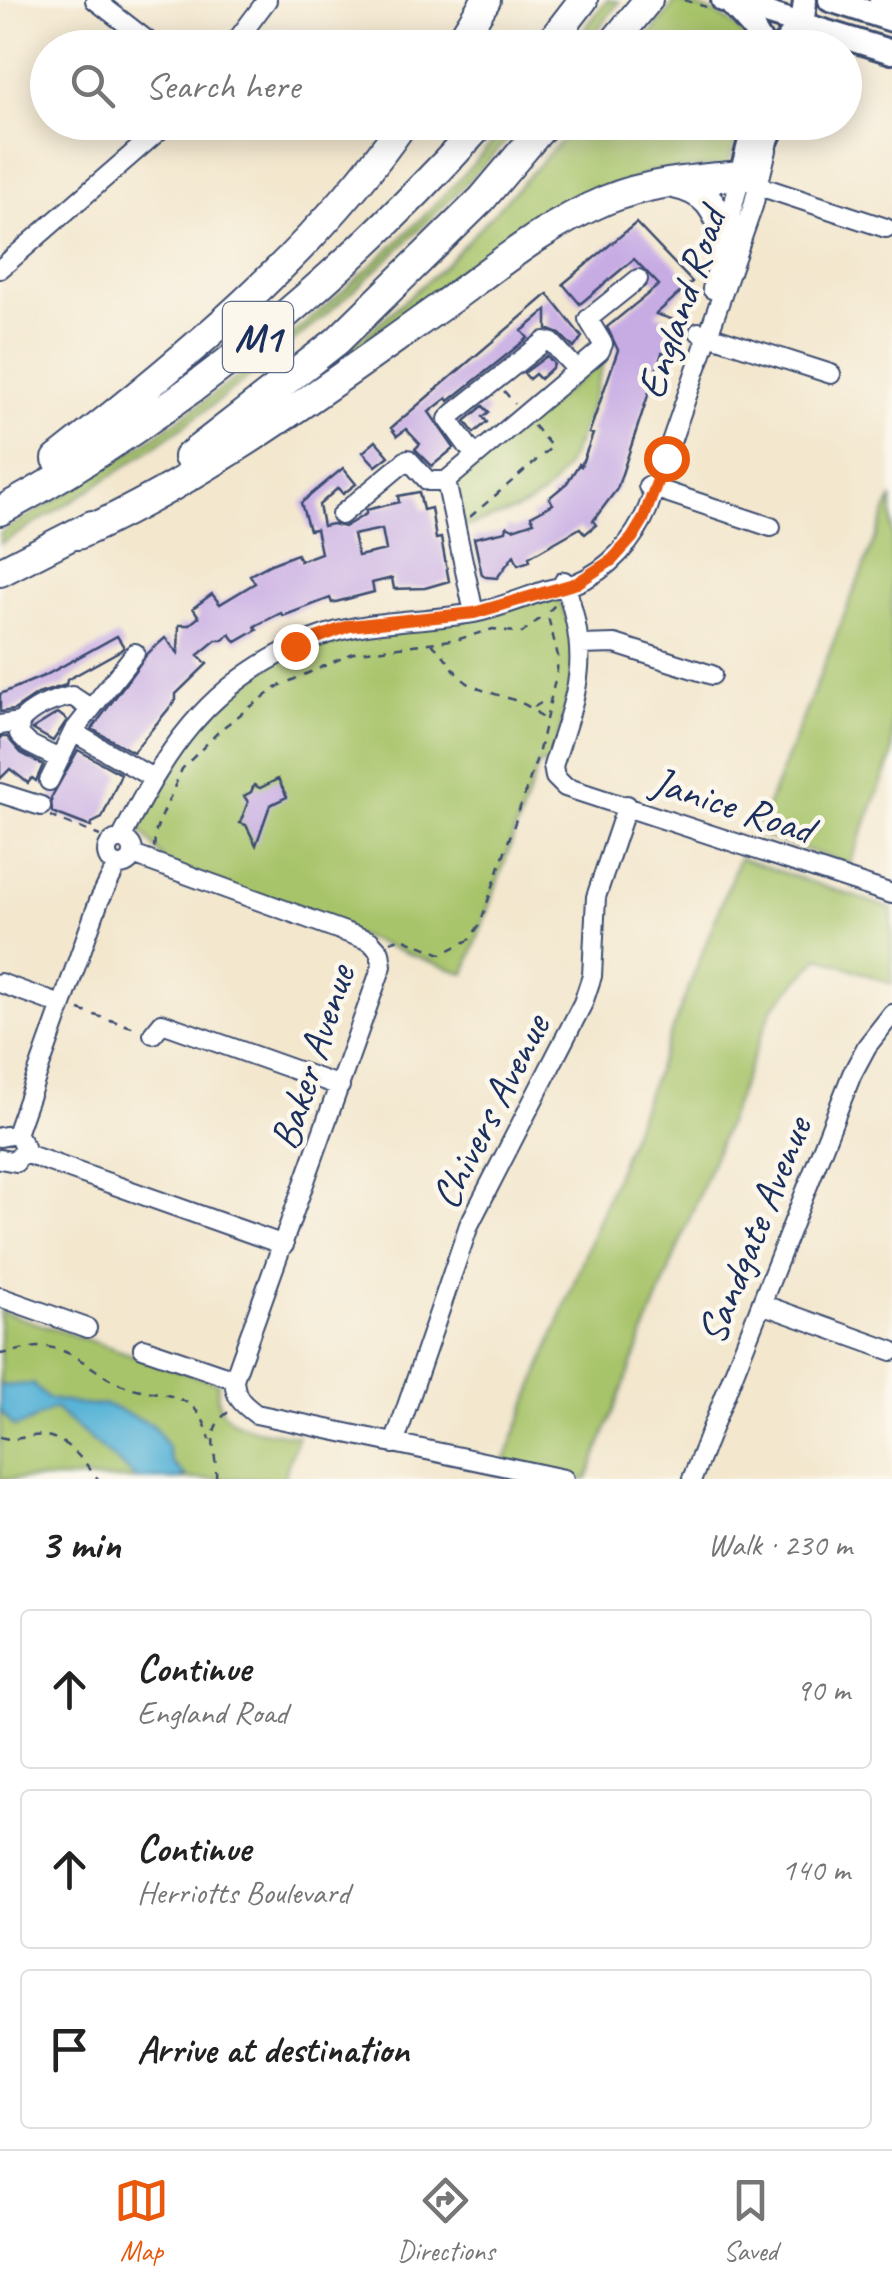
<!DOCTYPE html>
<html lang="en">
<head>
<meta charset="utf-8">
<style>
  :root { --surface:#fff; --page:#f2f2f2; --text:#222; --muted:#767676; --line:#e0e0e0; --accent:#ea580c }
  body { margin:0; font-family:Caveat,sans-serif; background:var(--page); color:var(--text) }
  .stop { position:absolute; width:30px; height:30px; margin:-22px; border:8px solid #ea580c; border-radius:50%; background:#fff }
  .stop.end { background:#ea580c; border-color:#fff; box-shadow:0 2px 10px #0008 }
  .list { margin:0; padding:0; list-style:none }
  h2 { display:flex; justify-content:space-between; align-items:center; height:130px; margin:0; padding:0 40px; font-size:42px }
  h2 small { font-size:32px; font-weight:400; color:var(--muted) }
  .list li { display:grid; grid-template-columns:65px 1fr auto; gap:30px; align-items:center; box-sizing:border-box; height:160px; margin:0 20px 20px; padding:0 20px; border:2px solid var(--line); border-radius:10px }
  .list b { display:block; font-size:38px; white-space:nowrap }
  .list p { margin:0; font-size:32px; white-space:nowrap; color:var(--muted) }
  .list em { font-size:32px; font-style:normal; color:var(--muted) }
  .icon { flex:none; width:55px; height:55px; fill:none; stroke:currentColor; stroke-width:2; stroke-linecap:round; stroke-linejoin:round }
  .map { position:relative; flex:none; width:892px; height:1479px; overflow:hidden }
  .search { position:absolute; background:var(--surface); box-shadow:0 5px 25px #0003; left:30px; right:30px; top:30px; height:110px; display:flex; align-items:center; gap:25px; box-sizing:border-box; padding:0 35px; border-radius:55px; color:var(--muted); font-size:38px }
  .sheet { height:670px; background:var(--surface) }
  nav { display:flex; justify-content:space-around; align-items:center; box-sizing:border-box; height:140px; border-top:2px solid var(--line); background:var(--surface); font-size:28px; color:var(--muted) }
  nav a { display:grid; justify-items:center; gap:5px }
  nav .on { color:var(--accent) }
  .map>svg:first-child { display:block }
  .green { fill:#a8c46b; stroke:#627a64; stroke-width:2.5 }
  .water { fill:#59b4d7; stroke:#3a729a; stroke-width:2.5 }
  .building { fill:#c7ace4; fill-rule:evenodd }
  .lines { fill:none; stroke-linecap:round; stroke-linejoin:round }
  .minor-casing { stroke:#3b4b6f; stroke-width:22 }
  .major-casing { stroke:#3b4b6f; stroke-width:28 }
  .highway-casing { stroke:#3b4b6f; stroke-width:32 }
  .path { stroke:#3b4b6f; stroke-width:2.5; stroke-dasharray:8 8; stroke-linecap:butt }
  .minor { stroke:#fff; stroke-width:18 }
  .major { stroke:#fff; stroke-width:22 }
  .highway { stroke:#fff; stroke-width:28 }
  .route { stroke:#ea580c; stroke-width:12 }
  .labels { text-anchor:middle; stroke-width:9; stroke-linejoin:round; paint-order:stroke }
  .shield { fill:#fbf7ec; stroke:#5e6b89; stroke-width:2.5 }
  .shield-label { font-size:40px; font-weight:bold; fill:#1b2f5e }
  .street-label { font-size:42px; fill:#1b2f5e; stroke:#fbf7ec }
</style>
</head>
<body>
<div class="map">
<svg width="892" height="1479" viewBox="0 0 892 1479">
  <rect width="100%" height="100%" fill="#fbf7ec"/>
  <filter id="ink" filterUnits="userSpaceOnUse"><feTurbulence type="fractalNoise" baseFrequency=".01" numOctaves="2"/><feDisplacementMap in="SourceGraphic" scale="20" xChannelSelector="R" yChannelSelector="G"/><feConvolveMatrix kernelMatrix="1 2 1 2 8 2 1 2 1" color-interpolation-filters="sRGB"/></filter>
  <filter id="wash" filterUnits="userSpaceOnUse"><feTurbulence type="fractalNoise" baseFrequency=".0048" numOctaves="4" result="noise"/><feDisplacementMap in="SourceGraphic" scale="40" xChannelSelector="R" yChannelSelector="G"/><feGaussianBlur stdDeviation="2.25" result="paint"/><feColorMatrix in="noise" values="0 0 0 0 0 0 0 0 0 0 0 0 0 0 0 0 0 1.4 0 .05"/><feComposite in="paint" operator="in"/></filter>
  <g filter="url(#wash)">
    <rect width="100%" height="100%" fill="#f3e7ce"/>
    <path class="green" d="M607,0L619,2L584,47H571Z
      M676,1C708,10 735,16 751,48H640Z
      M510,122L523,123C370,291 197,431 0,544V533C189,424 369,290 510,122Z
      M578,123H742L728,165L649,172L618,186L301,391L442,268Z
      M605,359C590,402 579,464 542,495C521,513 487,519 461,528L454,484Z
      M892,497V757L850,864L756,834Z
      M553,588L580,645L553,766L539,764L465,974L173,870L131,819L179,737L295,646L474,613Z
      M739,858L892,909V984L820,957L772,1009L587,1479H567L503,1465Z
      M0,1311L218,1383C211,1432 263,1430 298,1436L283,1479H0Z"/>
    <path class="water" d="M32,1384L48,1399L91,1406L105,1404L153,1425L167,1446L172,1463L186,1476L179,1479H137L54,1408L27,1423L14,1427L0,1410V1386Z"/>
    <g id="blocks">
      <path class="building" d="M636,223L692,282L656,314L674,320L676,324L665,354L662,353L617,489L593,521L596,525L585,534L580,528L529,557L530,561L518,565L514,555L497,578L486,577L482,575L474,538L506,531L507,526L513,529L534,522L531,516L553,504L549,498L567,483L579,464L581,466L593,434L589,433L618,350L607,327L659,285L634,259L580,304L563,284Z
        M548,294L582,337L574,348L560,334L547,329V310L522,331L528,338L449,401L447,398L429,412L454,448L432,466L415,449L420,444L406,429L397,436L391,428Z
        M547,356L554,364L553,367L540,379L535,374L529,379L524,373Z
        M483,406L489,412L483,417L487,422L474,433L465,421Z
        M376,441L389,456L376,466L363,452Z
        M343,468L356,484L343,494L338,488L319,505L323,526L332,524L344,527L366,514V510L399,502L398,496L419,492L423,510L431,508L436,539L441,538L449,581L425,588L394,589L392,578L372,583L374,592L332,603L330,598L283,616L281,613L255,626L257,630L236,642L230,634L223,640H216L198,655L207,664L176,694V700L133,752L92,729L147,654L165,638L178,653L179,625H189L199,617L193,608L212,594L220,604L255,583L250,575L271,564L297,554L300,561L321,553L316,529L309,530L301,503ZM382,529L386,550L358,556L353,535Z
        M117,636L124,647L121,650L67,680L66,685L38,694L14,710L0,712V694L46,675Z
        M58,713L67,720L53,741L32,729Z
        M0,737H7L21,753L43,765L36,781L32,778L28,783L10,769L0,779Z
        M78,750L121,774L102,818L92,823L91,827L52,812L51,798Z
        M278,779L287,797L270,805L256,845L246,825L240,823L248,802L244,796L251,792L254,785L260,788Z"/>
    </g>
  </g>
  <g filter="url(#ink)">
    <use href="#blocks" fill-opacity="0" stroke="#3b4b6f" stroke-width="2.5"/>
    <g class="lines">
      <defs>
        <path id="minor" d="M95,0L157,48
          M231,48L267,0
          M0,269L169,122
          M712,289L741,175L759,186L886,228
          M699,332L831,374
          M475,456L448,419L454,413L545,341L552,343L577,370
          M648,486L771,527
          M341,515L408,459L428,481H446
          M564,581C592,662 578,688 553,766L555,777L565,787L892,894
          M474,613L446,481L600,351L603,344L588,319L638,279
          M580,645L615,644L712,675
          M20,722L19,734L29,744L59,759
          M0,725L20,722C33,707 53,700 72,696L90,708
          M73,732L151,777
          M49,781L73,732L135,653
          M0,793L41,806
          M107 852a13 13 0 1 1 26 0a13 13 0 1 1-26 0Z
          M121,839C164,753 205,688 296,646C359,617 410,624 474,613C499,608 523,598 547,590C557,587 567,587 576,583C609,570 635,540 648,508L753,206L767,150
          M133,855L370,941L380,952L382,966L234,1379C235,1397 241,1403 256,1414L564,1479
          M0,983L61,1005
          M153,1034L162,1023L340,1086
          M16,1134L99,901L117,865
          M0,1137L16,1134L25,1147L16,1162L0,1159
          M24,1153L284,1245
          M0,1297L87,1328
          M761,1304L892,1351
          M143,1348L234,1379
          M394,1444L469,1225L583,1003L592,976L596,897L627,805
          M692,1479L852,1074L867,1046L892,1014"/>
        <path id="major" d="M723,0L892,52
          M830,0L892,20
          M730,3L752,27L764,48
          M781,48L801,24
          M800,48L805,0
          M742,171L755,122
          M741,175L758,160L775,122"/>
        <path id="highway" d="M884,0L892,4
          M456,48L486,0
          M546,48L583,0
          M609,48L648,0
          M674,184C708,191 717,208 726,240
          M188,457L337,341L482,199L547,122
          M57,459C180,363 315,252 404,122
          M0,511C182,413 346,275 483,122
          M78,535C203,479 329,386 440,307C494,268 544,226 606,200C650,182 695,179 741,175
          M0,572L92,525"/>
      </defs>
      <use href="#minor" class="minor-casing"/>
      <use href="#major" class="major-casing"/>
      <use href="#highway" class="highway-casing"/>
      <path class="path" d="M684,0L706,7
        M504,391L515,404
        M470,517L552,447L533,425
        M431,644C449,656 453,675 471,685C494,697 529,698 544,721
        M534,707L548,699
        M50,816L100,836
        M154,848L156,830L182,769L221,729L277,687L353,653L459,639L493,629L522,633L546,614
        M390,942L402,938L441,954L469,940L480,924L538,755L557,671L558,656L547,613L555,605
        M79,1010L138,1029
        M0,1354C15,1352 32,1346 47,1347C72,1350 89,1367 110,1379C150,1402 196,1380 210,1440
        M0,1437C13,1441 19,1438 32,1436C62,1431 81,1458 98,1479
        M216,1479C218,1452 202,1429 230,1411"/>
      <use href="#minor" class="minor"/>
      <use href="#major" class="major"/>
      <use href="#highway" class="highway"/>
    </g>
  </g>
  <g class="lines" filter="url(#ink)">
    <path class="route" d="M295,646L349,626L474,613L577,583L612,560L632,538L643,520L666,458"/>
  </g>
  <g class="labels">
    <rect class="shield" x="223" y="302" width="70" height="70" rx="8"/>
    <g class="shield-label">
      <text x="258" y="351">M1</text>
    </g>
    <g class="street-label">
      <text transform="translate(680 303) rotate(-71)" y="15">England Road</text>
      <text transform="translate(733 804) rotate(18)" y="15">Janice Road</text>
      <text transform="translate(311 1057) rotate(-72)" y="15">Baker Avenue</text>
      <text transform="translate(489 1111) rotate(-63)" y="15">Chivers Avenue</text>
      <text transform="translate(753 1230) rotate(-68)" y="15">Sandgate Avenue</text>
    </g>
  </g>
</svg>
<div class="stop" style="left:666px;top:458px"></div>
<div class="stop end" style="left:295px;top:646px"></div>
<div class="search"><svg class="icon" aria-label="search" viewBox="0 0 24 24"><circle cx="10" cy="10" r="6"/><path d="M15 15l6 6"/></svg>Search here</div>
</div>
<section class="sheet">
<h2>3 min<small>Walk · 230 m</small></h2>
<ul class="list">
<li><svg class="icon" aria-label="ahead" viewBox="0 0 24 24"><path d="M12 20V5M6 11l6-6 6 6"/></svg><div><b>Continue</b><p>England Road</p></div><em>90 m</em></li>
<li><svg class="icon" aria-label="ahead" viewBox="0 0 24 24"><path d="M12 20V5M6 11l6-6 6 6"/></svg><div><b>Continue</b><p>Herriotts Boulevard</p></div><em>140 m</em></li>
<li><svg class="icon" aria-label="arrive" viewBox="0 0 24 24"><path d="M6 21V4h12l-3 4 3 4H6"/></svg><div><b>Arrive at destination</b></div></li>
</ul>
</section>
<nav>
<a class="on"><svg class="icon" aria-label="map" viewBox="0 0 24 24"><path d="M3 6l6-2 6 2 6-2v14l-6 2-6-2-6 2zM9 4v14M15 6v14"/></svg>Map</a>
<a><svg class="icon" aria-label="directions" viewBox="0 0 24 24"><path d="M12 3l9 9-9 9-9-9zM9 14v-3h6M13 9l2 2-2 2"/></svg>Directions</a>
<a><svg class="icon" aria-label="saved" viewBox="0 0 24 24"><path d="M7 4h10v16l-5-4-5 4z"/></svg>Saved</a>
</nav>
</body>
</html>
